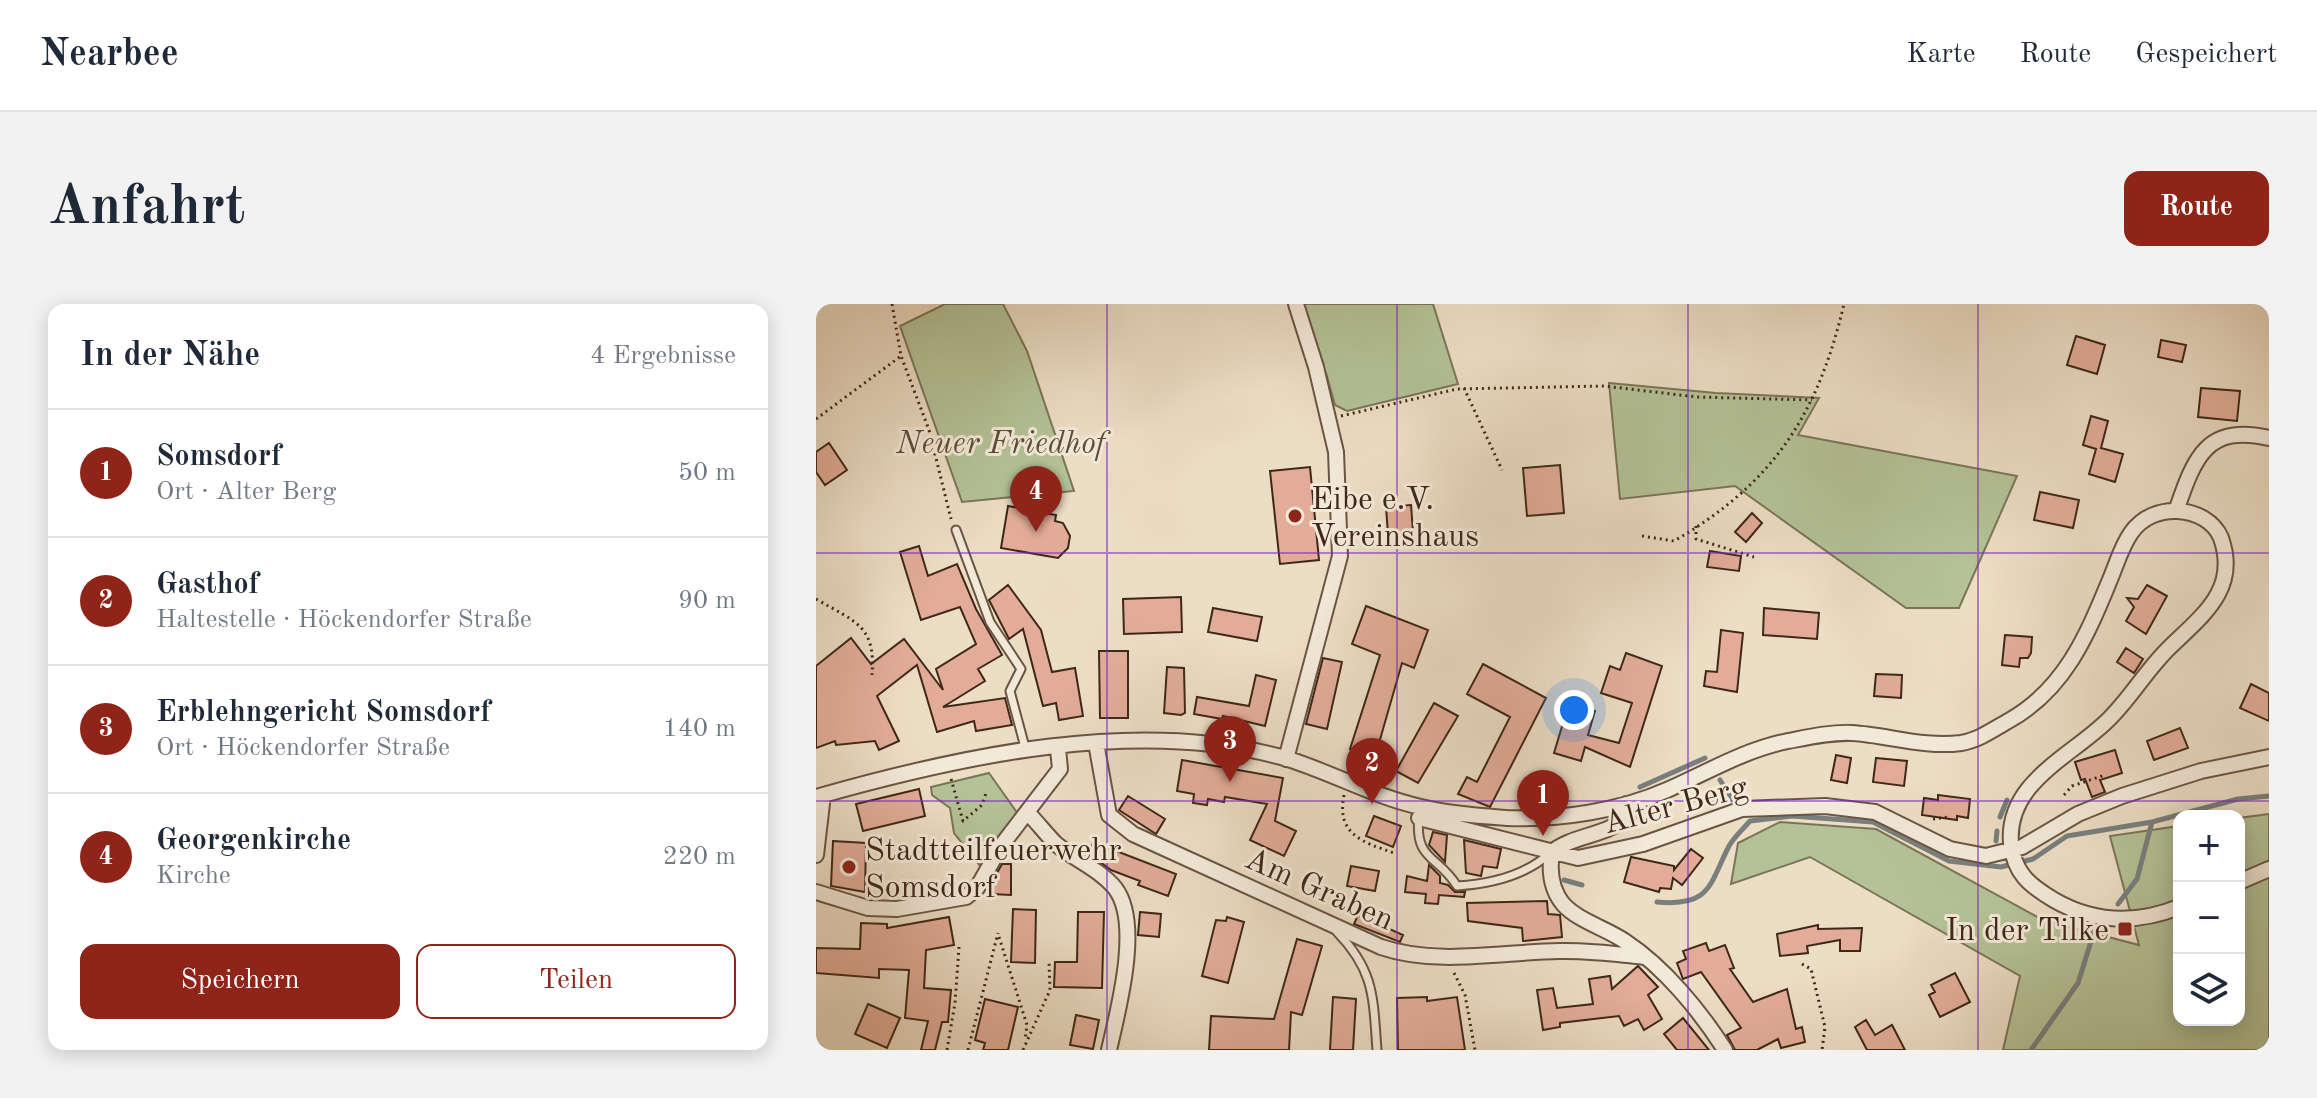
<!DOCTYPE html>
<html lang="de">
<head>
<meta charset="utf-8">
<style>
  :root { --surface:#fff; --page:#f2f2f3; --text:#1f2937; --muted:#747a83; --line:#e0e1e3; --accent:#8f2418 }
  body { margin:0; font-family:"Old Standard TT",serif; background:var(--page); color:var(--text) }
  .controls { position:absolute; right:24px; bottom:24px; display:grid; overflow:hidden; border-radius:16px; box-shadow:0 4px 20px #0003 }
  .controls button { width:72px; height:72px; display:grid; place-items:center; padding:0; border:0; border-bottom:2px solid var(--line); background:var(--surface); color:var(--text); font:40px sans-serif }
  .you { position:absolute; left:758px; top:406px; width:28px; height:28px; margin:-20px; border:6px solid #fff; border-radius:50%; background:#1a73e8; box-shadow:0 0 0 12px #1a73e833 }
  .badge { display:grid; place-items:center; width:52px; height:52px; border-radius:50%; background:var(--accent); color:#fff; font-size:26px; font-weight:700 }
  .pin { position:absolute; translate:-50% -66px; filter:drop-shadow(0 2px 4px #0008) }
  .pin::after { content:''; position:absolute; top:42px; width:28px; height:24px; background:inherit; clip-path:polygon(0 0,100% 0,50% 100%) }
  .list { margin:0; padding:0; list-style:none }
  h2 { display:flex; justify-content:space-between; align-items:center; height:104px; margin:0; padding:0 32px; font-size:34px }
  h2 small { font-size:26px; font-weight:400; color:var(--muted) }
  .list li { display:grid; grid-template-columns:52px 1fr auto; gap:24px; align-items:center; box-sizing:border-box; height:128px; padding:0 32px; border-top:2px solid var(--line) }
  .list b { display:block; font-size:30px; white-space:nowrap }
  .list p { margin:0; font-size:26px; white-space:nowrap; color:var(--muted) }
  .list em { font-size:26px; font-style:normal; color:var(--muted) }
  .actions { display:flex; gap:16px; padding:24px 32px }
  .actions a { flex:1; padding:18px 0; border:2px solid var(--accent); border-radius:16px; text-align:center; font-size:28px; color:var(--accent) }
  .actions .main { background:var(--accent); color:#fff }
  .icon { flex:none; width:44px; height:44px; fill:none; stroke:currentColor; stroke-width:2; stroke-linecap:round; stroke-linejoin:round }
  .map { position:relative; flex:none; width:1453px; height:746px; overflow:hidden; border-radius:16px }
  header { display:flex; align-items:center; gap:48px; box-sizing:border-box; height:112px; padding:0 40px; background:var(--surface); border-bottom:2px solid var(--line) }
  header strong { font-size:38px }
  nav { display:flex; gap:44px; margin-inline-start:auto; font-size:28px }
  .intro { display:flex; align-items:center; justify-content:space-between; box-sizing:border-box; height:192px; padding:0 48px }
  h1 { margin:0; font-size:56px }
  .button { padding:20px 36px; border-radius:16px; background:var(--accent); color:#fff; font-size:28px; font-weight:700 }
  main { display:flex; gap:48px; padding:0 48px }
  aside { flex:1; background:var(--surface); border-radius:16px; box-shadow:0 4px 20px #0003 }
  .map>svg:first-child { display:block }
  .green { fill:#b4c297; stroke:#7a7558; stroke-width:2 }
  .lines { fill:none; stroke-linecap:round; stroke-linejoin:round }
  .stream { stroke:#787f7d; stroke-width:5 }
  .building { fill:#e2ac98; stroke:#3f2818; stroke-width:2 }
  .lane-casing { stroke:#6a5543; stroke-width:11 }
  .street-casing { stroke:#6a5543; stroke-width:18 }
  .path { stroke:#3f2818; stroke-width:3; stroke-dasharray:2 4; stroke-linecap:butt }
  .lane { stroke:#f3e9d9; stroke-width:7 }
  .street { stroke:#f3e9d9; stroke-width:14 }
  .grid { fill:none; stroke:#7b2cbf; stroke-width:2; stroke-opacity:0.55 }
  .poi-dot { fill:#8f2418; stroke:#f3e9d9; stroke-width:3 }
  .labels { text-anchor:middle; stroke-width:6; stroke-linejoin:round; paint-order:stroke }
  .park-label { font-size:32px; font-style:italic; fill:#5c4e38; stroke:#f3e9d9 }
  .poi-label { font-size:32px; fill:#3f2818; stroke:#f3e9d9; text-anchor:start }
  .street-label { font-size:32px; fill:#3f2818; stroke:#f3e9d9 }
</style>
</head>
<body>
<header>
<strong>Nearbee</strong>
<nav><a>Karte</a><a>Route</a><a>Gespeichert</a></nav>
</header>
<div class="intro"><h1>Anfahrt</h1><a class="button">Route</a></div>
<main>
<aside>
<h2>In der Nähe<small>4 Ergebnisse</small></h2>
<ul class="list">
<li><span class="badge">1</span><div><b>Somsdorf</b><p>Ort · Alter Berg</p></div><em>50 m</em></li>
<li><span class="badge">2</span><div><b>Gasthof</b><p>Haltestelle · Höckendorfer Straße</p></div><em>90 m</em></li>
<li><span class="badge">3</span><div><b>Erblehngericht Somsdorf</b><p>Ort · Höckendorfer Straße</p></div><em>140 m</em></li>
<li><span class="badge">4</span><div><b>Georgenkirche</b><p>Kirche</p></div><em>220 m</em></li>
</ul>
<div class="actions"><a class="main">Speichern</a><a>Teilen</a></div>
</aside>
<div class="map">
<svg width="1453" height="746" viewBox="0 0 1453 746">
  <rect width="100%" height="100%" fill="#ecddc5"/>
  <filter id="stains"><feTurbulence type="fractalNoise" baseFrequency=".0025" numOctaves="4"/><feColorMatrix values="0 0 0 0 .2 0 0 0 0 .09 0 0 0 0 .02 0 0 0 .5 -.17"/></filter>
  <radialGradient id="worn" r=".72"><stop offset=".6" stop-color="#630" stop-opacity="0"/><stop offset="1" stop-color="#630" stop-opacity=".3"/></radialGradient>
  <path class="green" d="M129,0H187L211,47L258,187L146,198L84,22Z
    M483,0H617L642,80L531,107L519,101L510,69L497,51Z
    M793,79L900,89L1003,94L982,131L1201,172L1143,304H1090L919,182L804,195Z
    M173,469L202,510L165,563L138,529L134,504L116,491L115,483Z
    M1453,510V746H1187L1204,672L994,553L915,580L922,539L964,518L1060,525L1227,616L1323,641L1294,532L1363,522V716H1423V514Z"/>
  <g class="lines">
    <path class="stream" d="M904,476L919,499
      M824,483L889,454
      M1184,513L1191,496
      M1180,537L1181,527
      M748,576L766,581
      M841,598C895,603 893,581 913,542C918,533 927,525 934,517L976,512L1057,518L1133,557L1185,563L1217,555L1251,532L1336,518L1422,495L1453,492
      M1302,600L1321,575L1336,518
      M1215,746L1262,679L1278,628"/>
  </g>
  <path class="building" d="M1260,32L1289,41L1281,70L1251,61Z
    M1345,36L1370,41L1366,58L1342,53Z
    M1385,84L1424,87L1421,117L1382,113Z
    M1275,112L1292,117L1285,144L1307,150L1299,178L1273,170L1280,145L1267,141Z
    M13,139L31,166L9,181L0,168V148Z
    M744,161L748,209L711,212L707,164Z
    M494,163L503,256L464,260L454,167Z
    M220,180L232,182L228,209L240,211L239,217L247,219L254,232L252,244L242,254L185,244L192,202L216,206Z
    M1224,188L1263,196L1257,224L1218,216Z
    M595,201L597,228L572,230L570,203Z
    M936,209L946,219L930,238L919,228Z
    M103,242L112,272L141,260L160,305L186,351L162,365L169,377L127,403L189,394L196,421L160,427L158,417L121,428L101,361L61,392L83,437L63,446L59,437L20,441L19,437L0,444V362L35,334L55,360L88,335L127,386L120,365L160,340L144,303L105,316L84,248Z
    M894,247L925,252L923,267L891,263Z
    M192,281L225,326L236,368L259,364L267,412L243,416L240,399L227,402L207,325L193,335L173,296Z
    M1331,281L1351,292L1330,330L1310,317L1318,303L1311,294L1322,295Z
    M365,293L366,328L308,330L307,295Z
    M550,302L612,326L598,364L586,359L559,453L534,445L564,351L536,340Z
    M397,304L446,313L441,337L392,328Z
    M948,304L1003,309L1001,335L947,331Z
    M905,326L927,329L921,388L888,382L890,367L901,368Z
    M1189,331L1216,333L1215,349L1212,354H1204L1203,363L1186,361Z
    M1310,344L1327,355L1318,369L1301,358Z
    M283,347H312V414H284Z
    M810,349L846,362L814,463L769,443L765,457L738,449L753,399L779,407L772,431L803,439L816,399L785,389L794,362L804,366Z
    M507,354L526,358L511,425L490,420Z
    M667,360L730,394L674,503L642,490L651,473L661,478L694,413L651,390Z
    M351,363L368,364L369,409L365,411L348,409Z
    M1060,370L1086,371L1085,394L1058,392Z
    M440,371L460,376L449,422L407,412L406,415L378,410L381,393L433,402Z
    M1435,380L1453,389V417L1424,404Z
    M618,399L642,412L602,479L580,467Z
    M1364,424L1372,444L1338,456L1331,437Z
    M1299,446L1306,469L1284,476L1289,488L1276,493L1269,475L1265,476L1259,458Z
    M1020,451L1035,454L1031,479L1015,476Z
    M1060,454L1091,457L1088,482L1057,478Z
    M366,456L467,474L459,517L480,527L468,552L434,536L451,500L409,493L408,498L392,495L391,501L377,499L378,490L361,487Z
    M103,485L109,512L47,527L40,500Z
    M1122,491L1154,495L1152,514L1141,512V516L1106,511L1108,494L1122,496Z
    M312,492L349,515L340,530L303,506Z
    M558,512L585,522L577,543L550,532Z
    M617,528L631,531L629,558L613,541Z
    M648,536L685,545L681,564L667,562L665,572L650,569Z
    M17,537L50,539L49,588L15,582Z
    M277,538L360,570L352,592L322,581L324,577L295,566L273,550Z
    M875,545L887,554L866,581L857,574L855,585L844,584L843,588L808,578L815,553L858,562V566Z
    M186,560H195V591L176,590V578Z
    M613,561L624,572V579L632,581L639,588H649L648,593L623,591L622,600L609,599L610,590L589,588L591,572L611,577Z
    M535,562L563,567L559,587L531,582Z
    M731,597L732,610L744,611L746,633L707,637L706,624L652,617L651,599Z
    M197,605L220,606L219,659L195,658Z
    M262,608H288L286,684L238,683L239,658H261Z
    M324,608L345,610L343,633L322,631Z
    M542,611L587,631L584,638L538,620Z
    M133,613L138,641L110,646L108,684L135,686L132,718H126L119,746H105L112,717L89,714L93,666L63,665V674L0,669V644L44,645L45,619L71,620V624Z
    M411,613L428,618L412,679L386,672L400,616L410,617Z
    M1002,621V625L1046,624L1044,647H1024V636L991,642L992,649L964,652L961,630Z
    M481,635L506,642L486,711L475,708L473,746H393L395,712L458,715Z
    M890,639L893,647L909,641L918,664L914,665L937,698L971,685L980,725L986,723L989,738L965,744L962,735L941,746H919L911,731L925,724L885,668L867,675L861,659L870,655L867,647Z
    M822,662L842,683L832,691L846,715L828,726L822,715L808,722L803,712L744,719V723L727,726L721,686L737,684L741,704L777,700L773,675L794,672L796,685Z
    M1139,669L1154,698L1124,713L1113,691L1119,688L1115,681Z
    M517,693L540,695L537,746H514Z
    M611,693V697L641,693L649,746H582L581,694Z
    M169,695L202,703L192,746H167L169,739L159,736Z
    M52,700L84,714L71,744L39,730Z
    M260,711L283,716L277,745L254,741Z
    M867,714L893,746H861L848,730Z
    M1050,716L1059,731L1076,721L1089,746H1051L1039,723Z"/>
  <g class="lines">
    <defs>
      <path id="lane" d="M140,226L174,318L205,365L194,387L210,447
        M603,512C598,557 622,551 641,582C674,580 709,572 734,549
        M521,628C559,667 557,694 561,746"/>
      <path id="street" d="M1360,207C1378,156 1389,119 1453,134
        M280,439L293,511L317,530L565,643C621,662 686,648 743,647C772,646 801,650 829,653
        M242,445L244,465L211,508C221,518 230,530 240,540C258,555 283,565 299,584C326,619 302,706 293,746
        M470,455L524,252L520,148L500,63L480,0
        M0,493C144,452 324,412 472,455C517,469 559,493 605,503C632,510 664,512 691,514C743,516 804,507 851,486C892,468 928,446 972,437C993,433 1015,428 1036,429C1071,431 1109,444 1145,439C1163,436 1178,425 1194,416C1248,385 1270,334 1293,278C1300,262 1305,243 1315,229C1326,213 1344,206 1362,207C1380,208 1398,217 1405,234C1423,285 1387,311 1354,343C1330,366 1315,394 1291,417C1254,453 1190,479 1195,539C1198,569 1213,581 1238,596C1278,619 1321,620 1363,603
        M810,500L813,510C795,532 758,530 736,548C733,566 735,585 747,600C762,617 792,625 810,638C849,664 884,707 909,746
        M603,514L762,554L827,540L926,505L1009,502L1059,508L1134,545L1170,552L1206,543L1262,510L1306,492L1385,467L1453,453
        M0,551L7,491
        M1423,578L1453,565
        M0,588L52,604L81,605L150,593L161,584L185,542L211,508"/>
    </defs>
    <use href="#lane" class="lane-casing"/>
    <use href="#street" class="street-casing"/>
    <path class="path" d="M76,0L85,52L113,126L135,215
      M648,84L686,166
      M525,112L641,85L788,82L881,93L996,96
      M0,115L85,52
      M880,222V235L938,253
      M826,232L858,237C958,179 1002,110 1028,0
      M0,295C39,318 60,321 56,371
      M135,475L147,517L166,501L170,489
      M528,491C520,530 546,538 578,549
      M1248,491L1256,482L1289,471
      M1117,515L1132,513
      M183,633L211,721L209,736
      M986,660L995,665L1009,723L1006,746
      M638,669L649,691L659,746
      M131,746L139,699L143,643
      M152,746L182,629
      M207,746L234,686L233,657"/>
    <use href="#lane" class="lane"/>
    <use href="#street" class="street"/>
  </g>
  <path class="grid" d="M291,0V746M581,0V746M872,0V746M1162,0V746M0,249H1453M0,497H1453"/>
  <g class="poi-dot">
    <circle cx="479" cy="212" r="8"/>
    <circle cx="33" cy="563" r="8"/>
    <rect x="1301" y="617" width="16" height="16" rx="4"/>
  </g>
  <g class="labels">
    <g class="park-label">
      <text x="185" y="149">Neuer Friedhof</text>
    </g>
    <g class="poi-label">
      <text x="495" y="205">Eibe e.V.<tspan x="495" dy="37">Vereinshaus</tspan></text>
      <text x="49" y="556">Stadtteilfeuerwehr<tspan x="49" dy="37">Somsdorf</tspan></text>
      <text x="1293" y="636" text-anchor="end">In der Tilke</text>
    </g>
    <g class="street-label">
      <text transform="translate(859 500) rotate(-15)" y="11">Alter Berg</text>
      <text transform="translate(504 584) rotate(24)" y="11">Am Graben</text>
    </g>
  </g>
  <rect width="100%" height="100%" filter="url(#stains)"/>
  <rect width="100%" height="100%" fill="url(#worn)"/>
</svg>
<div class="controls">
<button>+</button>
<button>−</button>
<button><svg class="icon" aria-label="layers" viewBox="0 0 24 24"><path d="M12 4l9 5-9 5-9-5zM3 14l9 5 9-5"/></svg></button>
</div>
<div class="you"></div>
<div class="pin badge" style="left:727px;top:532px">1</div>
<div class="pin badge" style="left:556px;top:500px">2</div>
<div class="pin badge" style="left:414px;top:478px">3</div>
<div class="pin badge" style="left:220px;top:228px">4</div>
</div>
</main>
</body>
</html>
